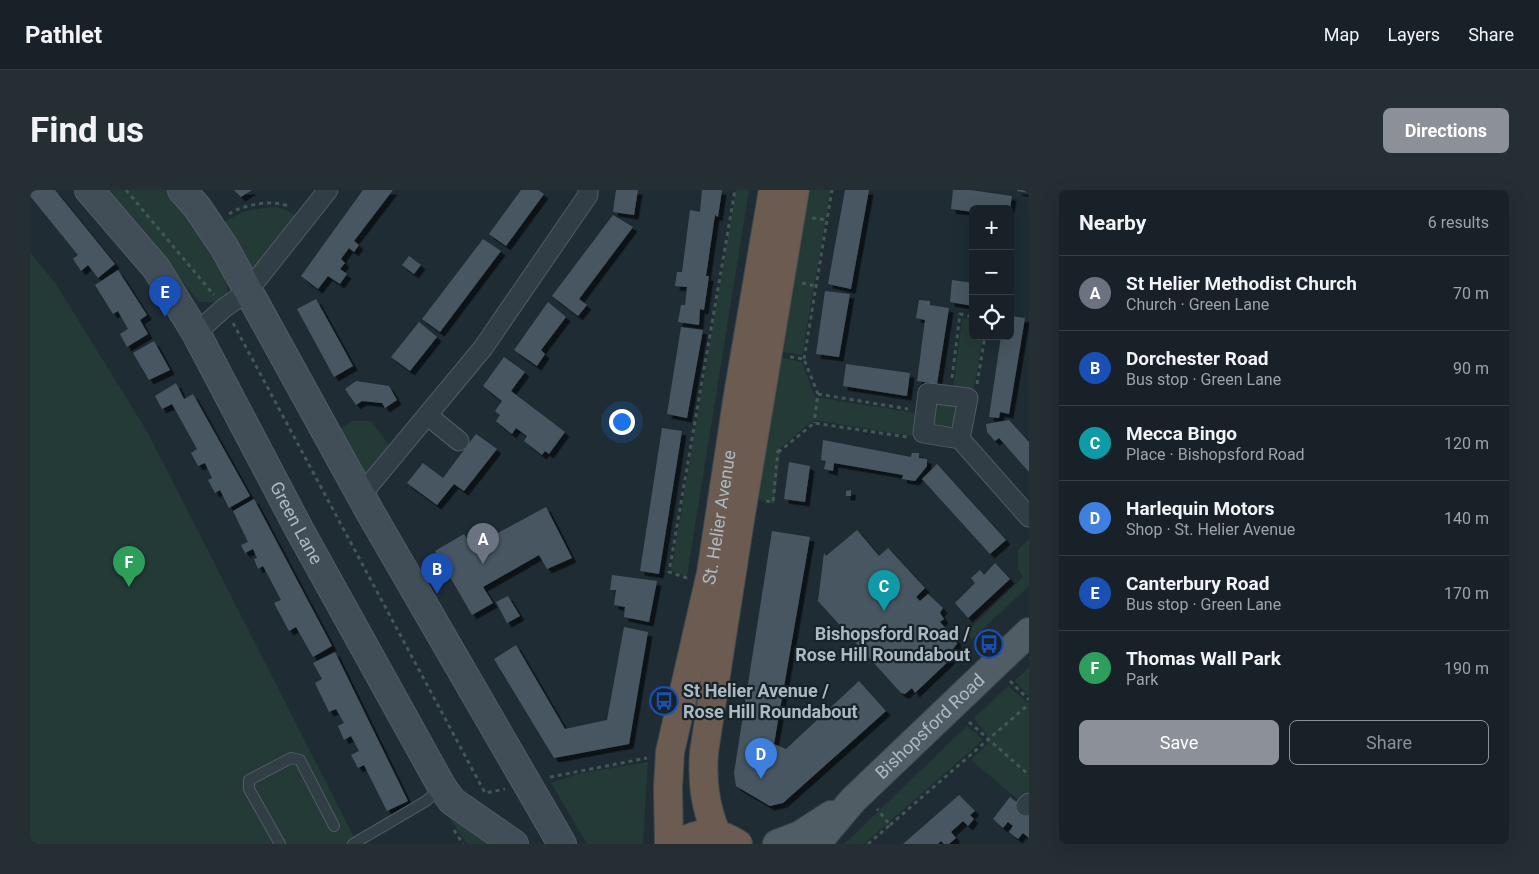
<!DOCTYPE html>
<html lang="en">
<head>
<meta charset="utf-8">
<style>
  :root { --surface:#172127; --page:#242e33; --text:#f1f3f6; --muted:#9ea3a7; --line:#363e44; --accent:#8c9099 }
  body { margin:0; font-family:Roboto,sans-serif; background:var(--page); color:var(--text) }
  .controls { position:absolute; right:15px; top:15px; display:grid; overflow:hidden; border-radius:8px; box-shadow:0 5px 20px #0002 }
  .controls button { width:45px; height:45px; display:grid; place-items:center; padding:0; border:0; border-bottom:1px solid var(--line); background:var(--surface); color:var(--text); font:25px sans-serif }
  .you { position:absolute; left:591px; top:231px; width:18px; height:18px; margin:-12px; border:4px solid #fff; border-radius:50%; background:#1a73e8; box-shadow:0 0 0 8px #1a73e833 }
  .badge { display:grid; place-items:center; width:32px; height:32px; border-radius:50%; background:var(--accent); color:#fff; font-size:16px; font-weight:700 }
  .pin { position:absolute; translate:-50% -41px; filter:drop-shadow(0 1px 2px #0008) }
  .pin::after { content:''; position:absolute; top:26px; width:18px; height:15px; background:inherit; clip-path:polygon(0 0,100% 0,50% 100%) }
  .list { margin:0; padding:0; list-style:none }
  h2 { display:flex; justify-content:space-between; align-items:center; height:65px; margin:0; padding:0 20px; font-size:21px }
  h2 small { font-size:16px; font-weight:400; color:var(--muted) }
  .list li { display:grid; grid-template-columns:32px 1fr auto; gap:15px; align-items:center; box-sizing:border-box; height:75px; padding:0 20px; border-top:1px solid var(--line) }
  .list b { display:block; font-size:19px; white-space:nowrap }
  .list p { margin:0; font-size:16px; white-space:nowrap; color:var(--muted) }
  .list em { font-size:16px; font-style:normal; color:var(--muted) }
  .actions { display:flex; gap:10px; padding:15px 20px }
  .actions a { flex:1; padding:11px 0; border:1px solid var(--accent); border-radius:8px; text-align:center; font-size:18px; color:var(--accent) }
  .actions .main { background:var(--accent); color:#fff }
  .icon { flex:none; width:28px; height:28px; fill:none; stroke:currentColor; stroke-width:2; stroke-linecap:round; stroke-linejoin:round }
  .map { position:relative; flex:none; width:999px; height:654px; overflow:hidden; border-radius:8px }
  header { display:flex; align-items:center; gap:30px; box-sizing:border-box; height:70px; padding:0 25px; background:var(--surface); border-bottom:1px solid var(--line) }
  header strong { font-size:24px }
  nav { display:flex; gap:28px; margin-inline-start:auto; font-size:18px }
  .intro { display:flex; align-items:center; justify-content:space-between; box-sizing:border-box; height:120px; padding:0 30px }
  h1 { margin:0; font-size:35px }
  .button { padding:12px 22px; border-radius:8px; background:var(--accent); color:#fff; font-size:18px; font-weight:700 }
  main { display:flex; gap:30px; padding:0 30px }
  aside { flex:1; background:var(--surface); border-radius:8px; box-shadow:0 5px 20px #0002 }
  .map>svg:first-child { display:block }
  .green { fill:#243a36 }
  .building { fill:#475761; filter:url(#shadow) }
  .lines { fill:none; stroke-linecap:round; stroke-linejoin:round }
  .lane-casing { stroke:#505b64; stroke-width:12 }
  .street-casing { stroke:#505b64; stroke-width:21 }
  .secondary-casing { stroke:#505b64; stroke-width:30 }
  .primary-casing { stroke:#3c464f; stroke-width:30 }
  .highway-casing { stroke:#3d4850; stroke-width:30 }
  .path { stroke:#425756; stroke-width:3; stroke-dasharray:4 4; stroke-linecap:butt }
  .lane { stroke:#323e45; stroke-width:10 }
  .street { stroke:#323e45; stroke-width:19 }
  .secondary { stroke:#414e58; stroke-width:28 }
  .primary { stroke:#505d65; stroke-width:28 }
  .highway { stroke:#6b5b50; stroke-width:28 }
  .labels { text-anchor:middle; stroke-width:4.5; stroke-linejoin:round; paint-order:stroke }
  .street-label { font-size:18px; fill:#acb9c3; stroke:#182229 }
  .poi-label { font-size:18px; font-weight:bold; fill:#acb9c3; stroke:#182229; text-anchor:end }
</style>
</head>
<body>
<header>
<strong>Pathlet</strong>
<nav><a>Map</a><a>Layers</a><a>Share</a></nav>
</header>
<div class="intro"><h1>Find us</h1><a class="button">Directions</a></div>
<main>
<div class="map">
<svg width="999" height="654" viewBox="0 0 999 654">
  <defs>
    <filter id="shadow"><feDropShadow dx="4.5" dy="4.5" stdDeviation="0" flood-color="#0009"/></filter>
  </defs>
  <rect width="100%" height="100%" fill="#1f2c34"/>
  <path class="green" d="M77,0H140L193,77L198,103L187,112H169Z
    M706,0H719L657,386L641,381Z
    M769,0H801L772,165L741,160Z
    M244,17L254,19L270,28L217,95L187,38C207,22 218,19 244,17Z
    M0,63L26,94L118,243L325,649L316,654H0Z
    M932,128L943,129V146H953L944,198L936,205L923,202Z
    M741,166L772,172L785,207L892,224L890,241L883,246L783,230L751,258L744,314L718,306Z
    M900,208L933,211L927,245L897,240Z
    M323,231H341L363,260L332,296L301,244Z
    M999,349V396L942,449L936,442L993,387L988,378V360Z
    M999,477V507L985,491Z
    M978,496L999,514V602L991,612L941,570L961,550L944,528Z
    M937,536L953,550L834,654H814Z
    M618,572L613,654H557L521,593L547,584Z
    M417,624L464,654H437Z"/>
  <path class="building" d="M0,0H25L85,74L68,88L58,75L51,81L43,69L48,65L0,6Z
    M204,0H222L211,7Z
    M333,0H363L324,51L329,55L324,62L319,58L311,69L315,73L310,79L317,84L310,94L298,86L288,99L271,86Z
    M491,0H508L514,4L476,56L459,44Z
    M586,0H608L604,25L583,22Z
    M672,0H692L688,27L685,25L676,86H679L674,120L670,119L669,135L648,132L651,115H655L657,97L645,96L647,82H652L660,20L670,22Z
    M815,0H839L821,99L798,94Z
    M923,0H940L982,6L980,19H943V22L921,19Z
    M987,0H999V3L987,1Z
    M583,25L603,37L549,109L557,115L548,126L522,106Z
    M453,49L471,61L410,142L392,129Z
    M379,66L391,75L384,84L372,75Z
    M88,80L117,125L110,130L118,144L97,157L90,144L98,139L88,121L83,124L65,95Z
    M922,90L943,93V116L920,112Z
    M795,101L820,104L809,167L786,164Z
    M286,109L323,176L304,187L267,119Z
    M889,110L900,111V115L919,118L907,194L887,191L895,130L886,128Z
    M518,112L536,127L511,160L515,164L507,176L484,160Z
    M980,126L995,128L979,224L970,222L969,228L959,227L971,146H980Z
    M389,132L407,147L380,181L361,167Z
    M651,137L673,140L657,228L637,224Z
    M124,151L140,180L119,190L103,163Z
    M474,167L495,182L481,201L535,242L519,264L515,261L512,265L494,251L497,246L486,238L482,244L466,231L470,225L465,221L472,211L453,196Z
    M816,174L880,183L877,206L813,196Z
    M326,191L359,196L367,210L355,218L352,213L332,211L326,215L315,199Z
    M146,193L154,209L163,204L220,306L199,318L190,300L185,303L178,290L182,288L175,273L168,276L161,263L167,259L142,214L132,219L125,206Z
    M979,230L999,252V282L969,248L965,251L957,242L956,234Z
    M632,238L652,241L629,384L610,381Z
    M446,244L467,259L434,301L424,294L407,315L377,293L393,273L413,288Z
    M793,250L881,267L882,263H889V268L897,269V276L885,291L872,289L873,285L804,273L803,281L794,279L796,271L791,270Z
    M759,272L780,276L775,312L754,309Z
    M907,274L976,350L960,364L892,289Z
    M821,300V306H816V301Z
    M224,309L302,456L283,467L266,437L259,441L244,413L251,410L233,376L228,379L224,369L227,368L223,359L215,363L211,355L218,352L203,321Z
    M516,317L542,368L517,379L509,365L453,397L463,413L442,425L405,361L434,344L442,357Z
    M827,340L849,366L858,358L895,398L886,407L890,411L898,404L913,418L910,423L914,429L910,432L926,450L927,454L922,460L926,464L885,503L882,498L875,504L871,503L788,411L794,363L796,366Z
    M742,341L780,347L744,554L756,559L829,491L856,521L753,613L740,616L706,596L704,583Z
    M965,373L980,389L938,428L925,413L945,393L941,388L950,380L954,385Z
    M582,385L627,391L619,432L594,427L595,417L584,415L586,400H580Z
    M478,406L490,426L477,433L466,412Z
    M594,437L618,442L599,554L524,568L464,469L486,455L535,539L577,530Z
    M305,462L378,611L357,621L334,575L328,578L321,565L329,561L321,546L314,550L308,536L314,533L306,519L299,522L285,493L292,489L283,473Z
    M929,605L945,621L940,625L944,629L938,636L933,631L921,642L926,648L919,654H914L911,651L908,654H873Z
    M980,607L999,622V648L993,643L988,649L979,642L983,636L978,632L973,638L963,629Z"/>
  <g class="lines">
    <defs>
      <path id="lane" d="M250,654L219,599V590L261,568L270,570L304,636
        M323,654L396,611L411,598"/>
      <path id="street" d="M166,143L194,118L217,102L298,0
        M397,225L429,251
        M930,249L938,208L898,203L893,243L930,249L999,327
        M331,305L453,158L558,5V0
        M996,616L999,613"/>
      <g id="secondary">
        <path id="s1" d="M59,0L126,78L166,143L269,339L412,597L422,611L484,654"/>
        <path d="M152,0L167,17L194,57L340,322L532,654"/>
      </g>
      <g id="primary">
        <path d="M747,654L770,645L801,625"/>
        <path id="s2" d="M786,654L823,610L999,442"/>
      </g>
      <g id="highway">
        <path d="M686,643C675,615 672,593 674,562L710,330L765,0"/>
        <path id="s3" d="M639,654L638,597L640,562L681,383L708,205L743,0"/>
        <path d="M649,654C668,640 690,642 708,654"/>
      </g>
    </defs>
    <use href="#lane" class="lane-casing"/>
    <use href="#street" class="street-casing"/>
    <use href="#secondary" class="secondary-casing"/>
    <use href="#primary" class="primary-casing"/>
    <use href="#highway" class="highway-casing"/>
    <path class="path" d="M96,0L184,105
      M199,24C214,14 245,9 260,17
      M782,28L797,30
      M772,93L786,96
      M203,133L455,603L475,599
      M760,167L774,169L788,204L784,233
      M774,169L802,0
      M922,188L930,124L943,127
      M947,194L955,146
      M788,204L878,219
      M748,260L750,261L784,233L877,247
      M736,311L743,312L748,260
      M657,388L639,382L705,0
      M980,491L999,510
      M939,532L999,585
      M520,587L617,568
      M860,635L999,514
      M424,640L433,654
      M838,654L860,635L847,619"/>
    <use href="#lane" class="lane"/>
    <use href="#street" class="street"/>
    <use href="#secondary" class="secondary"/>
    <use href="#primary" class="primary"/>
    <use href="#highway" class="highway"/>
  </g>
  <defs>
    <symbol id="bus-ring" viewBox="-11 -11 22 22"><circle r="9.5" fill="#182229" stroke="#1a4fb4" stroke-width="1.5"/><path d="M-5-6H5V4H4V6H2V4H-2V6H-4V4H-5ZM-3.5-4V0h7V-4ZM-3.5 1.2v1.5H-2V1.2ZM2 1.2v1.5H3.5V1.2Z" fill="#1a4fb4"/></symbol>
  </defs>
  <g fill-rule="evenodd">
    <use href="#bus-ring" x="943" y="438" width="32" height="32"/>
    <use href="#bus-ring" x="618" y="495" width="32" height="32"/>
  </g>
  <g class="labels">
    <g class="street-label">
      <text dy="6" stroke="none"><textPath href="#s3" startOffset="332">St. Helier Avenue</textPath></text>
      <text dy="6" stroke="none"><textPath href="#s1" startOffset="394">Green Lane</textPath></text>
      <text dy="6" stroke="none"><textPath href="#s2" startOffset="164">Bishopsford Road</textPath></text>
    </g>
    <g class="poi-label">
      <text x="940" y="450">Bishopsford Road /<tspan x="940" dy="21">Rose Hill Roundabout</tspan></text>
      <text x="653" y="507" text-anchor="start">St Helier Avenue /<tspan x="653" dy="21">Rose Hill Roundabout</tspan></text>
    </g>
  </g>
</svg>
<div class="controls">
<button>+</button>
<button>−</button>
<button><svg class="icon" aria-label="locate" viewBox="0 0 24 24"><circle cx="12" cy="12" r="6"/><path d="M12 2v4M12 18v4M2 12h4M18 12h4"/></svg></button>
</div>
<div class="you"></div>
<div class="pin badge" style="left:453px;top:374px;background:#6b7280">A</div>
<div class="pin badge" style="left:407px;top:404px;background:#1a4fb4">B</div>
<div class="pin badge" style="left:854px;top:421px;background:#0f9aa8">C</div>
<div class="pin badge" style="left:731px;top:589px;background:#3f7fe0">D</div>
<div class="pin badge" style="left:135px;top:127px;background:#1a4fb4">E</div>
<div class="pin badge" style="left:99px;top:397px;background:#2e9e5b">F</div>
</div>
<aside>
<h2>Nearby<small>6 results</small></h2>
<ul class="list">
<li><span class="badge" style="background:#6b7280">A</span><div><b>St Helier Methodist Church</b><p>Church · Green Lane</p></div><em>70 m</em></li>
<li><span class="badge" style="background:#1a4fb4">B</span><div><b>Dorchester Road</b><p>Bus stop · Green Lane</p></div><em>90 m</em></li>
<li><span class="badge" style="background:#0f9aa8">C</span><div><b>Mecca Bingo</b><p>Place · Bishopsford Road</p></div><em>120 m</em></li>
<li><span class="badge" style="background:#3f7fe0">D</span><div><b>Harlequin Motors</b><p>Shop · St. Helier Avenue</p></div><em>140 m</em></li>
<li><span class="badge" style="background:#1a4fb4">E</span><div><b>Canterbury Road</b><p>Bus stop · Green Lane</p></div><em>170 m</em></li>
<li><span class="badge" style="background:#2e9e5b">F</span><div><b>Thomas Wall Park</b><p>Park</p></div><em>190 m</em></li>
</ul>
<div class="actions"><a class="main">Save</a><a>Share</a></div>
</aside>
</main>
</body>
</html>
